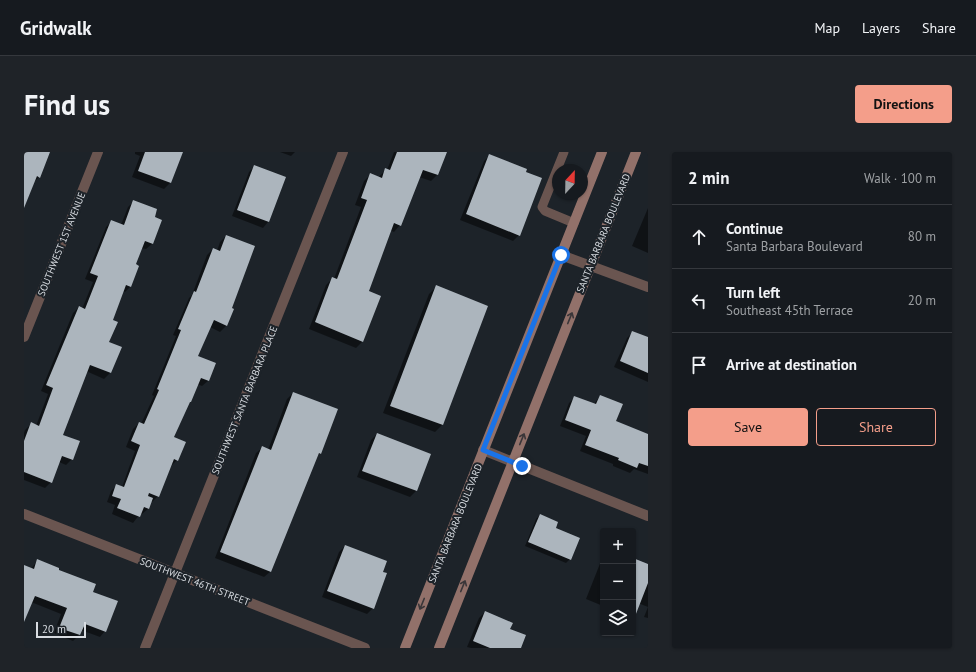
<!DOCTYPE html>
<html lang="en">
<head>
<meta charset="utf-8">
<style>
  :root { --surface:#161a1f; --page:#1f2328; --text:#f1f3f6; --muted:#9ea1a4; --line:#35383d; --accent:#f49e8a }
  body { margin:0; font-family:"PT Sans",sans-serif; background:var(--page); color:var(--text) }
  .controls { position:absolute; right:12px; bottom:12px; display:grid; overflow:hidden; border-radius:4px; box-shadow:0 1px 3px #0004 }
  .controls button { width:36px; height:36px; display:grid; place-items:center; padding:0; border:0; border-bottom:1px solid var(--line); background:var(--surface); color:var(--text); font:20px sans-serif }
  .compass { position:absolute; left:528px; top:12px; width:36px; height:36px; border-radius:50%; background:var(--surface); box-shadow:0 1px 3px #0004; rotate:22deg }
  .scale { position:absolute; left:12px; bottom:10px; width:50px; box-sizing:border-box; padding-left:4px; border:2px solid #d8dce1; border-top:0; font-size:11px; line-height:14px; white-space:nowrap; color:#d8dce1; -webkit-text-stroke:3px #1d2329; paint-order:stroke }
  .stop { position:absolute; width:12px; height:12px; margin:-9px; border:3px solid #1a73e8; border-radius:50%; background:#fff }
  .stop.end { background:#1a73e8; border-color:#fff; box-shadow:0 1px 4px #0008 }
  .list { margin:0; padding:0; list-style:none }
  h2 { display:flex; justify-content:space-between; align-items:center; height:52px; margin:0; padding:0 16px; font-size:17px }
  h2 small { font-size:13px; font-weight:400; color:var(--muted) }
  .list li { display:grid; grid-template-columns:26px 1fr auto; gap:12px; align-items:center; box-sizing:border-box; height:64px; padding:0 16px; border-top:1px solid var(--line) }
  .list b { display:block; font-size:15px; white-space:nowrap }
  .list p { margin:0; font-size:13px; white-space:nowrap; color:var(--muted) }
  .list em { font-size:13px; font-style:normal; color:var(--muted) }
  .actions { display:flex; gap:8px; padding:12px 16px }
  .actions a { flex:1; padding:9px 0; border:1px solid var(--accent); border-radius:4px; text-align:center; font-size:14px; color:var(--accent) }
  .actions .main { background:var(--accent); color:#111 }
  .icon { flex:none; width:22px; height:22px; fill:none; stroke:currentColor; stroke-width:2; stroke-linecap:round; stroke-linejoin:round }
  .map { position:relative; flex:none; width:624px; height:496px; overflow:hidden; border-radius:4px }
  header { display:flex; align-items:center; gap:24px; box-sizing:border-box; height:56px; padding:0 20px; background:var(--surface); border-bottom:1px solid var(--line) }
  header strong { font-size:19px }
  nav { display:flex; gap:22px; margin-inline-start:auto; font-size:14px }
  .intro { display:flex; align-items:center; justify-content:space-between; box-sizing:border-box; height:96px; padding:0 24px }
  h1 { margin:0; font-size:28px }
  .button { padding:10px 18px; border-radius:4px; background:var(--accent); color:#111; font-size:14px; font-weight:700 }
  main { display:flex; gap:24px; padding:0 24px }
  aside { flex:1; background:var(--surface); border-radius:4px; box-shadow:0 1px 3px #0004 }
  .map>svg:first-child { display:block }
  .shadow { fill:#0007 }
  .building { fill:#acb5bd }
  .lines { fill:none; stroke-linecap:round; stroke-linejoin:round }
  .service { stroke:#6a5550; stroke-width:9 }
  .minor { stroke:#6a5550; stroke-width:10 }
  .secondary { stroke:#92716a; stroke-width:10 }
  .oneway { stroke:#3a3639 }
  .route { stroke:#1a73e8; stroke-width:5 }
  .labels { text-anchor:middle; stroke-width:4; stroke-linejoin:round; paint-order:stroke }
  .street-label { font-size:10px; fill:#d8dce1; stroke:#1d2329 }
</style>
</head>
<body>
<header>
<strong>Gridwalk</strong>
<nav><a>Map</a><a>Layers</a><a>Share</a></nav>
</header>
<div class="intro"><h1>Find us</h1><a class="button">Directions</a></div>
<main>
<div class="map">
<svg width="624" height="496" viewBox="0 0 624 496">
  <rect width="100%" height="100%" fill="#1d2329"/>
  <path class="shadow" d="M0,0H25L15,25L9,31L0,54Z
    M111,0H158L146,31L140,37L108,25L116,4L111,2Z
    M256,0H271L267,4Z
    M370,0H422L413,23L407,29L395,25L376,73L370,80L366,78L344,140L339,189L332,196L285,177L302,133L309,126L310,127L337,55L331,53L340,29L346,23L354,26L362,17L363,18Z
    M466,3L495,83L489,89L436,68L460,9Z
    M231,14L261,26L244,70L239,76L208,64L225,20Z
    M110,49L129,66L136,68L128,92L122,97L117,96L111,113L107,134L101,140L99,139L88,169L84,190L96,196L86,221L80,227L62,219L37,283L48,307L42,313L35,310L27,330L21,336L0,328V281L1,278L7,272L12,274L24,242L17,239L49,161L55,155L58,157L69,130L61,127L82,75L88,69L97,73L104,55Z
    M624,56V101L608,94Z
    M202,84L207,156L209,157L202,174L196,180L186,175L173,205L190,211L184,229L178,234L173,232L149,286L153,308L147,314L134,344L128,350L126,349L124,357L118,362H116L109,371L88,362L91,353L83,350L87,339L93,333L98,335L111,299L102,295L109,277L115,271L117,272L130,244L128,243L152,184L149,183L165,146L168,143L183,103L189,97L193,99L196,90Z
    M412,135L463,154L418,273L411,280L359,261L405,142Z
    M609,180L624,187V230L590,215L603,186Z
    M269,241L296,301L292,305L246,420L240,425L191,406L232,301L238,296L244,298L263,247Z
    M576,244L591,270L624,283V322L610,317L606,321L589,314V312L556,299L562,284L536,274L545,251L551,245L570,252Z
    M353,282L406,302L392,339L386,345L333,325L347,288Z
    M516,363L546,407L542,411L501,394L512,367Z
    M321,394L349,456L343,462L298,445L315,400Z
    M579,404V454L562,447Z
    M609,407L624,413V466L620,465L624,455L609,449Z
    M13,409L33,418L68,440L81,479L76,485L57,478L55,483L49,489L30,481L37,462L7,450L0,455V414L7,417Z
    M461,460L485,477L496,496H447L443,495L455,466Z"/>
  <path class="building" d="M0,0H26L16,26L13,24L0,56Z
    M121,0H159L147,31L114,19Z
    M373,0H423L414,23L399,18L377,74L370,71L345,139L357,144L339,190L291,170L308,125L313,127L343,48L337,46L346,21L358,26L361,16L366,18Z
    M465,2L503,17L502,20L518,26L496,84L442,62Z
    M230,13L262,25L245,70L213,58Z
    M109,48L133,57L131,65L138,68L129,92L121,89L112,112L115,114L107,135L102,133L89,168L94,170L85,190L98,195L87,221L66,213L39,283L56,289L49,308L38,304L28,331L0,320V289L7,270L15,274L29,236L22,233L55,154L61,157L74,124L66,121L87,68L100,73Z
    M202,83L231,94L208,156L210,157L203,174L190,168L174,204L192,211L185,229L177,226L167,250H166L150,285L162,290L154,309L150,307L135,345L125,341L124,344L129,346L125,357L120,355L116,365L93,356L97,347L88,344L92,332L100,335L116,293L107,289L115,270L120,272L135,238L133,237L157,178L154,177L170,139L172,140L189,96L196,99Z
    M412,133L464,154L419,273L366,254Z
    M608,179L624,185V221L596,209Z
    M269,240L314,257L297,302L295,301L247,420L196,400L238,294L247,298Z
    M576,243L599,252L592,269L624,282V314L615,311L613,316L594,308L595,306L561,293L567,278L541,268L550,244L572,252Z
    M353,281L407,302L393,339L338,319Z
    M516,362L534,370L532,376L556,386L547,408L504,390Z
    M321,393L363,409L359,420L363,421L350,457L303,439Z
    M609,406L624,412V431L610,467Z
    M13,407L35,416V418L72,432L69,440L94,449L82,480L61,472L56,483L35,476L43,456L11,444L0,470V413L10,417Z
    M461,459L489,471L486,477L502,483L497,496H466L449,489Z"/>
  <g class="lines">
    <path class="service" d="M540,0L518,55L521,59L550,71"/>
    <path class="minor" d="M537,103L624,135
      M0,185L74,0
      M459,298L624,364
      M0,362L341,496
      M121,496L319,0"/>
    <path class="secondary" d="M381,496L578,0
      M415,496L612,0"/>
  </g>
  <defs><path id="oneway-shaft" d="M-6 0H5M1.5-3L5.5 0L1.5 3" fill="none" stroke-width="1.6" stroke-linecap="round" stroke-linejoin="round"/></defs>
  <g class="oneway">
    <use href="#oneway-shaft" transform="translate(546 166) rotate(-68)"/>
    <use href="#oneway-shaft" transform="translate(498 287) rotate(-68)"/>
    <use href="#oneway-shaft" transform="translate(439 434) rotate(-68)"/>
    <use href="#oneway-shaft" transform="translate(398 452) rotate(112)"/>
  </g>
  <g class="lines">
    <path class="route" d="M498,314L459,298L537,103"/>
  </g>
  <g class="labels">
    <g class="street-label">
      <text transform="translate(579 81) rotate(-68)" y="4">SANTA BARBARA BOULEVARD</text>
      <text transform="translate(37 92) rotate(-68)" y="4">SOUTHWEST 1ST AVENUE</text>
      <text transform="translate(220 248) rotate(-68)" y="4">SOUTHWEST SANTA BARBARA PLACE</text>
      <text transform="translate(431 371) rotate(-68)" y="4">SANTA BARBARA BOULEVARD</text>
      <text transform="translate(171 429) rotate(21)" y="4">SOUTHWEST 46TH STREET</text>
    </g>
  </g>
</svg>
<div class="controls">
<button>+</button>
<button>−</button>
<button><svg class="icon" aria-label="layers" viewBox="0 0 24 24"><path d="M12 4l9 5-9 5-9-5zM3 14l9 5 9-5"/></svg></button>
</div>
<svg class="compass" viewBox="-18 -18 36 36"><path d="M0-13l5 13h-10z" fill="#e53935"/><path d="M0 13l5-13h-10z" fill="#9ea1a4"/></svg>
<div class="scale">20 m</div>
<div class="stop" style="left:537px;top:103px"></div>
<div class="stop end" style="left:498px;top:314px"></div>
</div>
<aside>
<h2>2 min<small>Walk · 100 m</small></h2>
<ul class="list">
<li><svg class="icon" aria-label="ahead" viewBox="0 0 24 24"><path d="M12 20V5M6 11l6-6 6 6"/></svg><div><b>Continue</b><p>Santa Barbara Boulevard</p></div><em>80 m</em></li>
<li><svg class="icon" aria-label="left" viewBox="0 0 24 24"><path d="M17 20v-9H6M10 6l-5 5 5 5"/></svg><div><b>Turn left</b><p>Southeast 45th Terrace</p></div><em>20 m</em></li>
<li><svg class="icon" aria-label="arrive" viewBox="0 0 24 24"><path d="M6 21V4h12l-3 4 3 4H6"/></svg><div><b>Arrive at destination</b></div></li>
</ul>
<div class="actions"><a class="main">Save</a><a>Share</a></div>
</aside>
</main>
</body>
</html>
